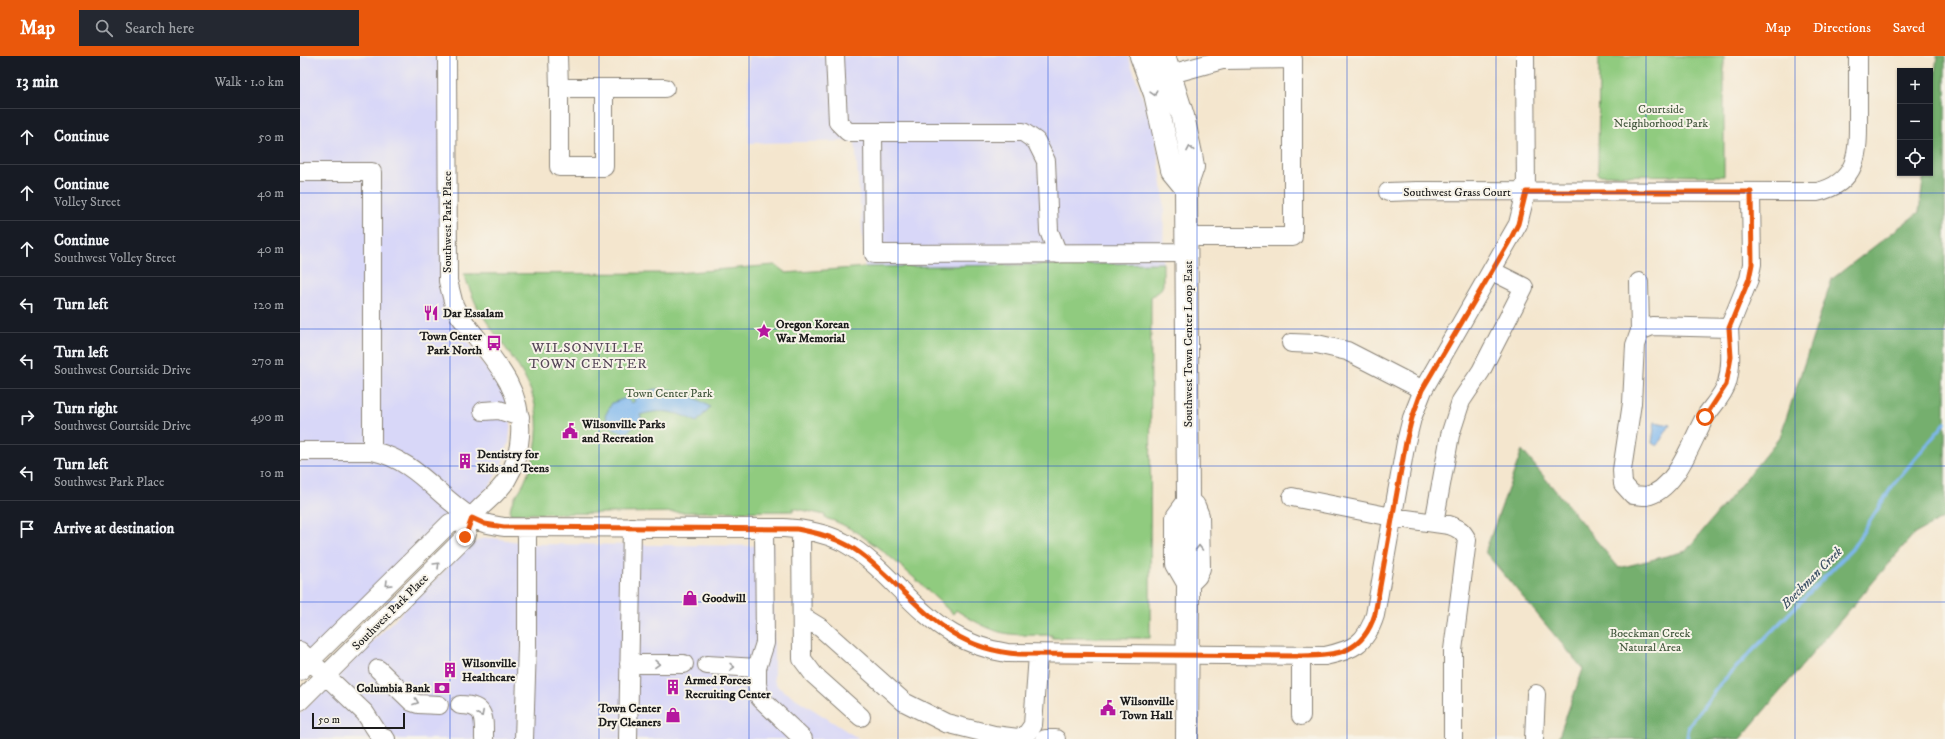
<!DOCTYPE html>
<html lang="en">
<head>
<meta charset="utf-8">
<style>
  :root { --surface:#171b24; --page:#242831; --text:#f1f3f6; --muted:#9ea1a6; --line:#363941; --accent:#ea580c }
  body { margin:0; font-family:"IM FELL DW Pica",serif; background:var(--page); color:var(--text) }
  .controls { position:absolute; right:12px; top:12px; display:grid; overflow:hidden; border-radius:0px; box-shadow:0 1px 3px #0004 }
  .controls button { width:36px; height:36px; display:grid; place-items:center; padding:0; border:0; border-bottom:1px solid var(--line); background:var(--surface); color:var(--text); font:20px sans-serif }
  .scale { position:absolute; left:12px; bottom:10px; width:93px; box-sizing:border-box; padding-left:4px; border:2px solid #1c1c1c; border-top:0; font-size:11px; line-height:14px; white-space:nowrap; color:#1c1c1c; -webkit-text-stroke:3px #f7f3e8; paint-order:stroke }
  .stop { position:absolute; width:12px; height:12px; margin:-9px; border:3px solid #ea580c; border-radius:50%; background:#fff }
  .stop.end { background:#ea580c; border-color:#fff; box-shadow:0 1px 4px #0008 }
  .list { margin:0; padding:0; list-style:none }
  h2 { display:flex; justify-content:space-between; align-items:center; height:52px; margin:0; padding:0 16px; font-size:17px }
  h2 small { font-size:13px; font-weight:400; color:var(--muted) }
  .list li { display:grid; grid-template-columns:26px 1fr auto; gap:12px; align-items:center; box-sizing:border-box; height:56px; padding:0 16px; border-top:1px solid var(--line) }
  .list b { display:block; font-size:15px; white-space:nowrap }
  .list p { margin:0; font-size:13px; white-space:nowrap; color:var(--muted) }
  .list em { font-size:13px; font-style:normal; color:var(--muted) }
  .icon { flex:none; width:22px; height:22px; fill:none; stroke:currentColor; stroke-width:2; stroke-linecap:round; stroke-linejoin:round }
  .map { position:relative; flex:none; width:1645px; height:683px; overflow:hidden }
  header { display:flex; align-items:center; gap:24px; box-sizing:border-box; height:56px; padding:0 20px; background:var(--accent); color:#fff }
  header strong { font-size:19px }
  nav { display:flex; gap:22px; margin-inline-start:auto; font-size:14px }
  .search { width:280px; height:36px; background:var(--page); display:flex; align-items:center; gap:10px; box-sizing:border-box; padding:0 14px; border-radius:0px; color:var(--muted); font-size:15px }
  main { display:flex }
  aside { flex:1; background:var(--surface) }
  .map>svg:first-child { display:block }
  .built { fill:#d8d7f8 }
  .green { fill:#90cb7f; stroke:#56744e }
  .forest { fill:#74af6e; stroke:#486645 }
  .water { fill:#7eb7ee; stroke:#4d6a85 }
  .lines { fill:none; stroke-linecap:round; stroke-linejoin:round }
  .stream { stroke:#7eb7ee; stroke-width:3.5 }
  .minor-casing { stroke:#888175; stroke-width:20 }
  .major-casing { stroke:#888175; stroke-width:24 }
  .minor { stroke:#fff; stroke-width:18 }
  .major { stroke:#fff; stroke-width:22 }
  .oneway { stroke:#999 }
  .route { stroke:#ea580c; stroke-width:5 }
  .grid { fill:none; stroke:#1d4ed8; stroke-width:1; stroke-opacity:0.55 }
  .labels { text-anchor:middle; stroke-width:4; stroke-linejoin:round; paint-order:stroke }
  .park-label { font-size:12px; fill:#45593f; stroke:#f7f3e8 }
  .street-label { font-size:12px; fill:#1c1c1c; stroke:#f7f3e8 }
  .poi-label { font-size:12px; font-weight:bold; fill:#1c1c1c; stroke:#f7f3e8; text-anchor:start }
  .water-label { font-size:13px; font-style:italic; fill:#3e5266; stroke:#f7f3e8 }
  .quarter-label { font-size:14px; letter-spacing:1px; fill:#564758; stroke:#f7f3e8 }
</style>
</head>
<body>
<header>
<strong>Map</strong>
<div class="search"><svg class="icon" aria-label="search" viewBox="0 0 24 24"><circle cx="10" cy="10" r="6"/><path d="M15 15l6 6"/></svg>Search here</div>
<nav><a>Map</a><a>Directions</a><a>Saved</a></nav>
</header>
<main>
<aside>
<h2>13 min<small>Walk · 1.0 km</small></h2>
<ul class="list">
<li><svg class="icon" aria-label="ahead" viewBox="0 0 24 24"><path d="M12 20V5M6 11l6-6 6 6"/></svg><div><b>Continue</b></div><em>50 m</em></li>
<li><svg class="icon" aria-label="ahead" viewBox="0 0 24 24"><path d="M12 20V5M6 11l6-6 6 6"/></svg><div><b>Continue</b><p>Volley Street</p></div><em>40 m</em></li>
<li><svg class="icon" aria-label="ahead" viewBox="0 0 24 24"><path d="M12 20V5M6 11l6-6 6 6"/></svg><div><b>Continue</b><p>Southwest Volley Street</p></div><em>40 m</em></li>
<li><svg class="icon" aria-label="left" viewBox="0 0 24 24"><path d="M17 20v-9H6M10 6l-5 5 5 5"/></svg><div><b>Turn left</b></div><em>120 m</em></li>
<li><svg class="icon" aria-label="left" viewBox="0 0 24 24"><path d="M17 20v-9H6M10 6l-5 5 5 5"/></svg><div><b>Turn left</b><p>Southwest Courtside Drive</p></div><em>270 m</em></li>
<li><svg class="icon" aria-label="right" viewBox="0 0 24 24"><path d="M7 20v-9h11M14 6l5 5-5 5"/></svg><div><b>Turn right</b><p>Southwest Courtside Drive</p></div><em>490 m</em></li>
<li><svg class="icon" aria-label="left" viewBox="0 0 24 24"><path d="M17 20v-9H6M10 6l-5 5 5 5"/></svg><div><b>Turn left</b><p>Southwest Park Place</p></div><em>10 m</em></li>
<li><svg class="icon" aria-label="arrive" viewBox="0 0 24 24"><path d="M6 21V4h12l-3 4 3 4H6"/></svg><div><b>Arrive at destination</b></div></li>
</ul>
</aside>
<div class="map">
<svg width="1645" height="683" viewBox="0 0 1645 683">
  <rect width="100%" height="100%" fill="#f7f3e8"/>
  <filter id="ink" filterUnits="userSpaceOnUse"><feTurbulence type="fractalNoise" baseFrequency=".025" numOctaves="2"/><feDisplacementMap in="SourceGraphic" scale="8" xChannelSelector="R" yChannelSelector="G"/><feConvolveMatrix kernelMatrix="1 2 1 2 8 2 1 2 1" color-interpolation-filters="sRGB"/></filter>
  <filter id="wash" filterUnits="userSpaceOnUse"><feTurbulence type="fractalNoise" baseFrequency=".012" numOctaves="4" result="noise"/><feDisplacementMap in="SourceGraphic" scale="16" xChannelSelector="R" yChannelSelector="G"/><feGaussianBlur stdDeviation="0.9" result="paint"/><feColorMatrix in="noise" values="0 0 0 0 0 0 0 0 0 0 0 0 0 0 0 0 0 1.4 0 .05"/><feComposite in="paint" operator="in"/></filter>
  <g filter="url(#wash)">
    <rect width="100%" height="100%" fill="#f4e6ce"/>
    <path class="built" d="M0,0H143L159,272L204,338L211,364L209,386L202,407L190,430L175,444L146,464L0,611Z
      M448,0H828L855,75L864,144L863,207L565,211L555,85L449,87Z
      M192,482L232,488L473,490L474,624L478,631L559,683H0V658L170,489L181,483Z"/>
    <path class="green" d="M1299,0H1424V120L1298,119Z
      M863,207V229L861,233L851,241L850,582H752V579C736,579 720,580 704,577C691,575 668,562 656,554L653,558C621,529 567,473 525,462V459L493,452V455L210,458C210,444 216,441 223,429C228,418 233,406 235,394C247,332 211,304 181,257C173,245 170,231 163,218L377,217L475,209L486,217L566,211Z"/>
    <path class="forest" d="M1637,0H1645V461L1613,479L1440,683H1258L1283,613L1185,496L1222,394L1319,512L1386,495L1480,381L1532,223L1619,156L1624,117H1630V60Z"/>
    <path class="water" d="M356,333C381,333 389,338 410,351L397,366C377,356 362,352 340,359L342,364L326,377C314,374 310,371 305,360L312,347L326,342L332,347L335,345L332,340Z
      M1355,366L1370,369L1357,390L1352,387Z"/>
    <g class="lines">
      <path class="stream" d="M1387,683L1389,670L1420,628L1552,493L1593,429L1645,367"/>
    </g>
  </g>
  <g filter="url(#ink)">
    <g class="lines">
      <defs>
        <path id="minor" d="M258,0L259,32H365
          M535,0L538,66L548,76H573
          M871,18L922,4L993,3V181H888
          M259,32V111H304V32
          M0,116H72V395C116,404 136,439 171,461C181,468 193,469 204,471L484,472C504,473 525,477 543,486C585,509 611,554 653,578C670,588 688,594 707,597L1025,600C1053,594 1066,588 1075,559L1106,386L1112,362L1123,334L1218,168L1226,136L1225,0
          M1088,136L1117,135L1517,136C1561,126 1558,92 1558,56C1558,37 1558,19 1558,0
          M758,198L749,175L746,105L736,85L723,76H573L574,198L888,197
          M1339,226L1340,275
          M1352,270L1429,272C1430,291 1432,309 1427,327C1423,340 1412,350 1405,361C1392,384 1376,435 1346,440C1342,440 1337,439 1333,439L1323,428L1322,414L1332,347L1335,289L1340,275Z
          M1429,272L1449,223L1452,208L1451,136
          M991,287L1017,288L1047,295L1123,334
          M183,355L199,354L220,361
          M0,395H72
          M992,441L1092,461L1149,469C1158,472 1163,475 1167,484L1153,594V683
          M1134,467L1150,379L1161,345L1181,315L1224,231L1192,215
          M464,472L465,587L457,612V628L460,642L503,683
          M501,474L502,603L514,619L561,661
          M502,563L508,564L521,572L604,646L646,667L694,679L718,682L726,679L733,669L738,599
          M0,595L65,657L80,680L86,683
          M1001,600V660
          M329,608H384
          M407,609L457,612
          M78,613L112,646L118,648L139,649
          M0,615L150,467L171,461
          M0,645L165,481C167,475 168,466 172,461C182,447 198,439 207,423C215,410 219,395 220,380C224,329 187,297 159,259L154,249L148,225L147,0
          M160,649C186,649 184,662 184,683
          M224,683L227,590V471
          M328,683L332,471
          M745,683H756
          M1234,683L1236,638"/>
        <path id="major" d="M841,0L855,38L872,114L886,131
          M864,0L883,60L891,98L893,111L886,131L888,446L877,461V508L888,527L887,683
          M888,446L894,450L898,460L899,512L896,519L888,527"/>
      </defs>
      <use href="#minor" class="minor-casing"/>
      <use href="#major" class="major-casing"/>
      <use href="#minor" class="minor"/>
      <use href="#major" class="major"/>
    </g>
    <defs><path id="oneway-chevron" d="M-2-3.5L2.5 0L-2 3.5" fill="none" stroke-width="1.6" stroke-linecap="round" stroke-linejoin="round"/></defs>
    <g class="oneway">
      <use href="#oneway-chevron" transform="translate(854 37) rotate(73)"/>
      <use href="#oneway-chevron" transform="translate(890 93) rotate(-101)"/>
      <use href="#oneway-chevron" transform="translate(899 492) rotate(-90)"/>
      <use href="#oneway-chevron" transform="translate(137 509) rotate(-45)"/>
      <use href="#oneway-chevron" transform="translate(88 528) rotate(135)"/>
      <use href="#oneway-chevron" transform="translate(357 608) rotate(1)"/>
      <use href="#oneway-chevron" transform="translate(432 611) rotate(1)"/>
      <use href="#oneway-chevron" transform="translate(116 646) rotate(20)"/>
      <use href="#oneway-chevron" transform="translate(181 658) rotate(63)"/>
    </g>
  </g>
  <g class="lines" filter="url(#ink)">
    <path class="route" d="M165,481L172,462L185,468L204,471L497,473C512,476 527,479 541,486C561,495 576,510 592,525C633,564 660,594 720,598L1001,600C1037,600 1063,597 1075,558L1106,386L1112,362L1122,334L1209,186L1218,168L1226,136H1451L1452,208L1449,223L1429,272L1431,301L1426,329L1405,361"/>
  </g>
  <path class="grid" d="M150,0V683M299,0V683M449,0V683M598,0V683M748,0V683M897,0V683M1047,0V683M1196,0V683M1346,0V683M1495,0V683M0,137H1645M0,273H1645M0,410H1645M0,546H1645"/>
  <defs>
    <symbol id="restaurant-bare" viewBox="-9 -9 18 18"><path d="M-5-6h1v4h1v-4h1v4h1v-4h1v5L-1.5 .5V6h-2V.5L-5-1ZM5-6V6H3V1.5H1.5Q1.5-4 5-6Z" fill="#b5179e" stroke="#f7f3e8" stroke-width="2.5" paint-order="stroke"/></symbol>
    <symbol id="sight-bare" viewBox="-9 -9 18 18"><path d="M0-6L1.8-2.2L6-1.7L2.9 1.2L3.7 5.4L0 3.3L-3.7 5.4L-2.9 1.2L-6-1.7L-1.8-2.2Z" fill="#b5179e" stroke="#f7f3e8" stroke-width="2.5" paint-order="stroke"/></symbol>
    <symbol id="bus-bare" viewBox="-9 -9 18 18"><path d="M-5-6H5V4H4V6H2V4H-2V6H-4V4H-5ZM-3.5-4V0h7V-4ZM-3.5 1.2v1.5H-2V1.2ZM2 1.2v1.5H3.5V1.2Z" fill="#b5179e" stroke="#f7f3e8" stroke-width="2.5" paint-order="stroke"/></symbol>
    <symbol id="civic-bare" viewBox="-9 -9 18 18"><path d="M-.6-6.5H3V-4.5H.6V-3L4-1V1h2V6H-6V1h2V-1L-.6-3ZM-1.2 2.5V6h2.4V2.5Z" fill="#b5179e" stroke="#f7f3e8" stroke-width="2.5" paint-order="stroke"/></symbol>
    <symbol id="building-bare" viewBox="-9 -9 18 18"><path d="M-4-6H4V6H1V3H-1V6H-4ZM-2.5-4.3h1.7v1.8h-1.7ZM.8-4.3h1.7v1.8H.8ZM-2.5-1h1.7V.8h-1.7ZM.8-1h1.7V.8H.8Z" fill="#b5179e" stroke="#f7f3e8" stroke-width="2.5" paint-order="stroke"/></symbol>
    <symbol id="shop-bare" viewBox="-9 -9 18 18"><path d="M-5-2.5h2.3a2.7 3.5 0 0 1 5.4 0H5L5.5 6h-11ZM-1.5-2.5h3a1.5 2.3 0 0 0-3 0Z" fill="#b5179e" stroke="#f7f3e8" stroke-width="2.5" paint-order="stroke"/></symbol>
    <symbol id="bank-bare" viewBox="-9 -9 18 18"><path d="M-6-4H6V4H-6ZM0-2.3a2.3 2.3 0 1 0 0 4.6a2.3 2.3 0 1 0 0-4.6Z" fill="#b5179e" stroke="#f7f3e8" stroke-width="2.5" paint-order="stroke"/></symbol>
  </defs>
  <g fill-rule="evenodd">
    <use href="#restaurant-bare" x="120" y="246" width="22" height="22"/>
    <use href="#sight-bare" x="453" y="264" width="22" height="22"/>
    <use href="#bus-bare" x="183" y="276" width="22" height="22"/>
    <use href="#civic-bare" x="259" y="364" width="22" height="22"/>
    <use href="#building-bare" x="154" y="394" width="22" height="22"/>
    <use href="#shop-bare" x="379" y="531" width="22" height="22"/>
    <use href="#building-bare" x="139" y="603" width="22" height="22"/>
    <use href="#building-bare" x="362" y="620" width="22" height="22"/>
    <use href="#bank-bare" x="131" y="621" width="22" height="22"/>
    <use href="#civic-bare" x="797" y="641" width="22" height="22"/>
    <use href="#shop-bare" x="362" y="648" width="22" height="22"/>
  </g>
  <g class="labels">
    <g class="park-label">
      <text x="1361" y="57">Courtside<tspan x="1361" dy="14">Neighborhood Park</tspan></text>
      <text x="369" y="341">Town Center Park</text>
      <text x="1350" y="581">Boeckman Creek<tspan x="1350" dy="14">Natural Area</tspan></text>
    </g>
    <g class="street-label">
      <text x="1157" y="140">Southwest Grass Court</text>
      <text transform="translate(147 166) rotate(-90)" y="4">Southwest Park Place</text>
      <text transform="translate(888 288) rotate(-90)" y="4">Southwest Town Center Loop East</text>
      <text transform="translate(90 556) rotate(-45)" y="4">Southwest Park Place</text>
    </g>
    <g class="poi-label">
      <text x="143" y="261">Dar Essalam</text>
      <text x="476" y="272">Oregon Korean<tspan x="476" dy="14">War Memorial</tspan></text>
      <text x="182" y="284" text-anchor="end">Town Center<tspan x="182" dy="14">Park North</tspan></text>
      <text x="282" y="372">Wilsonville Parks<tspan x="282" dy="14">and Recreation</tspan></text>
      <text x="177" y="402">Dentistry for<tspan x="177" dy="14">Kids and Teens</tspan></text>
      <text x="402" y="546">Goodwill</text>
      <text x="162" y="611">Wilsonville<tspan x="162" dy="14">Healthcare</tspan></text>
      <text x="385" y="628">Armed Forces<tspan x="385" dy="14">Recruiting Center</tspan></text>
      <text x="130" y="636" text-anchor="end">Columbia Bank</text>
      <text x="820" y="649">Wilsonville<tspan x="820" dy="14">Town Hall</tspan></text>
      <text x="361" y="656" text-anchor="end">Town Center<tspan x="361" dy="14">Dry Cleaners</tspan></text>
    </g>
    <g class="water-label">
      <text transform="translate(1511 521) rotate(-45)" y="5">Boeckman Creek</text>
    </g>
    <g class="quarter-label">
      <text x="288" y="296">WILSONVILLE<tspan x="288" dy="16">TOWN CENTER</tspan></text>
    </g>
  </g>
</svg>
<div class="controls">
<button>+</button>
<button>−</button>
<button><svg class="icon" aria-label="locate" viewBox="0 0 24 24"><circle cx="12" cy="12" r="6"/><path d="M12 2v4M12 18v4M2 12h4M18 12h4"/></svg></button>
</div>
<div class="scale">50 m</div>
<div class="stop" style="left:1405px;top:361px"></div>
<div class="stop end" style="left:165px;top:481px"></div>
</div>
</main>
</body>
</html>
